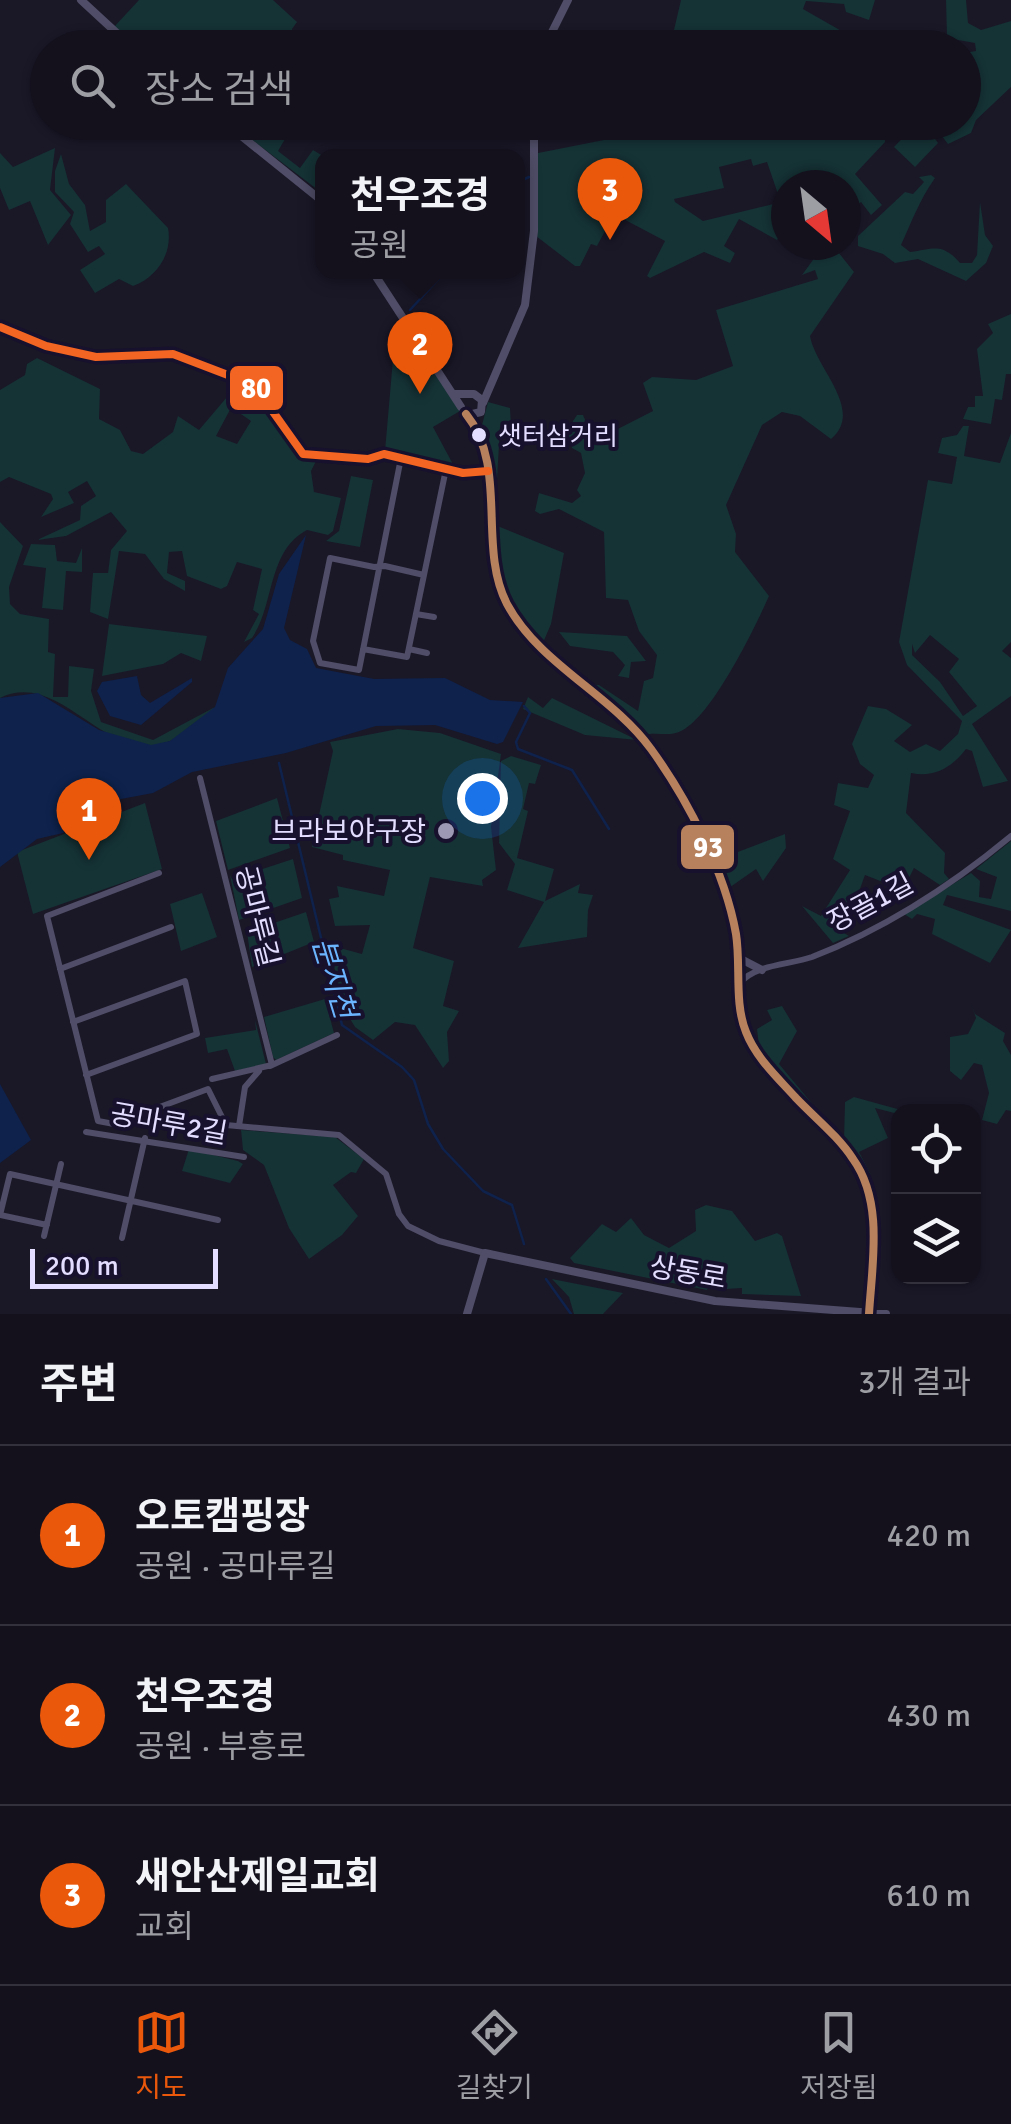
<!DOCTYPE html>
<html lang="ko">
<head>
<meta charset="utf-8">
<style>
  :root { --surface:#14111d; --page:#1d1a26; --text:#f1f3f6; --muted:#9d9da4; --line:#33313b; --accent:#ea580c }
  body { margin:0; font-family:Signika,"Noto Sans KR",sans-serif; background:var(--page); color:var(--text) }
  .controls { position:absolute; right:30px; bottom:30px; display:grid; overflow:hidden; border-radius:20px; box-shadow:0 2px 8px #0004 }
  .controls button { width:90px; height:90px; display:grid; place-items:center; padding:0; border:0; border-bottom:2px solid var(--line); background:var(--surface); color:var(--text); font:50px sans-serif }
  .compass { position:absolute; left:771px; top:170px; width:90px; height:90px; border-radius:50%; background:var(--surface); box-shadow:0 2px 8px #0004; rotate:151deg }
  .scale { position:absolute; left:30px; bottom:25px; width:188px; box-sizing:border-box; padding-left:10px; border:5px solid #e3ddff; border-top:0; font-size:28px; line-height:35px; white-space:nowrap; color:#e3ddff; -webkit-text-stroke:8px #17112d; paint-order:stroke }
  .you { position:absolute; left:482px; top:798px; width:35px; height:35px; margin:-25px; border:8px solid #fff; border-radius:50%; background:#1a73e8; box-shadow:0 0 0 15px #1a73e833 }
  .badge { display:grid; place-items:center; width:65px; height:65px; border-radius:50%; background:var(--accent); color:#fff; font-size:32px; font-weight:700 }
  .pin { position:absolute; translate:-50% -82px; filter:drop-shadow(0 2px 5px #0008) }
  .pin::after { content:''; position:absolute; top:52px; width:35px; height:30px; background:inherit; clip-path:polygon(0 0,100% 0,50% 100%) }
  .popup { position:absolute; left:315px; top:149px; width:210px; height:130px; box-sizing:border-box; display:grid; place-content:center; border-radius:20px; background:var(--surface); filter:drop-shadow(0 2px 8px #0005); font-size:32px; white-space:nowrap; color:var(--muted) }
  .popup b { font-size:38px; color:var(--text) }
  .popup::after { content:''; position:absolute; left:50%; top:100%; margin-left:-20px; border:20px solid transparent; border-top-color:var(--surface) }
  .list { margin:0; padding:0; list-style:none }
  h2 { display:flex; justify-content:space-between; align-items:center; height:130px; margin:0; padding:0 40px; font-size:42px }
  h2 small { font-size:32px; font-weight:400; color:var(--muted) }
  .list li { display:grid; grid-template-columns:65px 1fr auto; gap:30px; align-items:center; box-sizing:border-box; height:180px; padding:0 40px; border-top:2px solid var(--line) }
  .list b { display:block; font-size:38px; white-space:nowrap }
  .list p { margin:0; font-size:32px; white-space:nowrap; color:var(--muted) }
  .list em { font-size:32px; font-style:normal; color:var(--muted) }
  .icon { flex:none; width:55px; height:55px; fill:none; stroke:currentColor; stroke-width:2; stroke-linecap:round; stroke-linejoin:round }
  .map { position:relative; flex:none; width:1011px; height:1314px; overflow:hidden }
  .search { position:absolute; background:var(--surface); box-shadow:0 2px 8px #0004; left:30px; right:30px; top:30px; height:110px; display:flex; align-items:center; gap:25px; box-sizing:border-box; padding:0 35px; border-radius:55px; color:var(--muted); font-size:38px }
  .sheet { height:670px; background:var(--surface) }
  nav { display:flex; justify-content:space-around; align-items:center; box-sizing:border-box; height:140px; border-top:2px solid var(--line); background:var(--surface); font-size:28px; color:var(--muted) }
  nav a { display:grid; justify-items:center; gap:5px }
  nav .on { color:var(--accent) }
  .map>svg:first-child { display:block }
  .green { fill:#153235; fill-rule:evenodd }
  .water { fill:#0e224c }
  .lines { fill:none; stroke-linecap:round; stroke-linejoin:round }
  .stream { stroke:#0e224c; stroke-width:2.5 }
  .minor { stroke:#4f4d67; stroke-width:6 }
  .tertiary { stroke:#4f4d67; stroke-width:8 }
  .bus-1-casing { stroke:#17112d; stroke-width:15 }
  .bus-2-casing { stroke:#17112d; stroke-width:15 }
  .bus-1 { stroke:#b6815c; stroke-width:8 }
  .bus-2 { stroke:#f26522; stroke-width:8 }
  .bus-dot { fill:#e3ddff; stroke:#17112d; stroke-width:4 }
  .poi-dot { fill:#9d98b3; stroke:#17112d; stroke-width:4 }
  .labels { text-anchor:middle; stroke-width:8; stroke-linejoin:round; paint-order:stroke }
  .bus-label { font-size:26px; fill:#e3ddff; stroke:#17112d; text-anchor:start }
  .poi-label { font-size:28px; fill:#e3ddff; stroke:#17112d; text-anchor:end }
  .street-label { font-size:28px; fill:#e3ddff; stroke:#17112d }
  .water-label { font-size:30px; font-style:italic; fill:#6bb4ff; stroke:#17112d }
  .line-badge { stroke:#17112d; stroke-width:4 }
  .badge-label { font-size:28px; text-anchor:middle; font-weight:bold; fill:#fff }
</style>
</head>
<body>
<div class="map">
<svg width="1011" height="1314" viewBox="0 0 1011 1314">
  <rect width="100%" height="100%" fill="#1a1727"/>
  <path class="green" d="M139,0H273L297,22L292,29V48L137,47L113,28Z
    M681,0H875L869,20L846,12L844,4L806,1L803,9L845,33L837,47H670Z
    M946,0H966L968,23L981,30L1011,21V87L976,120L971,133L948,144L932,123L964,122V53L976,51L975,43L947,38Z
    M918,122L921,131L926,126L938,143L915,167L894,147Z
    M230,123C253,123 268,122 288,134L278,151L300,168L313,150L323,156L322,193Z
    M603,123H884L885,142L855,174L882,205L871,215L861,202L846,213V185H786V196L779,197L767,162L753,166L751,159L719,167L724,188L674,199L675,202L703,221L786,201V223L777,240L739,219L724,246L735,253L730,263L704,252L650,278L647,276L665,241L614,214L597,246L591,244L580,266H575L536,236L538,153L604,140Z
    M55,148L50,190L71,215L48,245L30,201L9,210L0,188V153L13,167Z
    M61,154L69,184L85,205L90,231L106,222V200L126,184L168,228C173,254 156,278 133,286L119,279L95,293L80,270L105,254L99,246L88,252L70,224L74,212L55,192V171Z
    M931,175L935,178C919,201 912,221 901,245L910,252C933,249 942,242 960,263H972L977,255L980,202L985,235L993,246L986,263L966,281L918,259L895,263L883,254L858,246V236L905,192L913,194L924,182L919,177Z
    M835,248L854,272L810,336C816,369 865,410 831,439L800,416L782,412L762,425L726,505L736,534L735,552L769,596C755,628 713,714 683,730C670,738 657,731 644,735L586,684L599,685L638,711L644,681L653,678L657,655L639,631L628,600L606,598L604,532L559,509L540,514L535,511L539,493L572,503L581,496L577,490L585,473L581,453L572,448L567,430L577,415H583L588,427L602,437L653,411L643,383L652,377L696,380L733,366L716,310L818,279L815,270L802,275L818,253Z
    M1011,314V374H1006L1002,400L995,399L991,424L963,419L968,407H975V396H983L977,349L993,333L988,324Z
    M401,323L460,411L433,427L455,468L385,451L395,336Z
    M37,358L100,389L99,419L120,430L131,451L143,454L173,432L178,416L199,430L227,397L240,391L216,436L237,444L251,421L235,410L251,388L300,456L317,459L311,471L314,492L341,498L333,531L328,535L307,530C267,551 275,605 252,638L244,642L259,614L253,610L262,569L237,562L227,586L221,589L187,576L182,551L169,552L167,573L185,581V591L164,579L145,554L119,551L108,619L90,612L93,573H108L111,550L127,531L111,512L66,536L37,540L80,520L81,506L96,496L87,481L68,492L74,503L41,517L53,499L51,494L9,477L0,482V390L25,375L27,364Z
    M488,402L510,408L511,426L500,427L497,480H493L482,425Z
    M963,426H969L964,456L1000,463L1011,433V642L1002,651L1011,658V696L972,724L1008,781L983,787L972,751L966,749C952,767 935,778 911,773L906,813L945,853L944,873L949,879L940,885L914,868L903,890L865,875L844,933L849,936L833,943L802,906L821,916L850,870L833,859L850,811L834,805L838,783L868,788L874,775L860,764L852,744L868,706L886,709L912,725L894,741L910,752L926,744L940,751L958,734L962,721L907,665L899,642L928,480L952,484L957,457L938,453L942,438L957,435ZM930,635L959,659L949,672L977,706L963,716L940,682L912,655V644L915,653Z
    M351,476L373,480L360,547L326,541L339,531Z
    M0,522L23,546L9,587L10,604L20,614L49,619L48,652L55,654L53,697H68L69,666L94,669L91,691L101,722L153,740L215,707C201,720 183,738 164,743C102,762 60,669 0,698Z
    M495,525L564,553L551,624L542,645C507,610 498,573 495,525Z
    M31,544L55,545L57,561L76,563L82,548V572L66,571L63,610L42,608L46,568L23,565Z
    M109,624L207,636L201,661L181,653L163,664L102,676Z
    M559,632L627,636L646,661L631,662L629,678L618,676L625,665L613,652L570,646Z
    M528,697L543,708L552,698L637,740L585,735L523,709Z
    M398,729L440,733L501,754L491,827L496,870L482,880L483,886L430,877L413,948L454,961L443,1006L459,1011L447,1032L449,1061L443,1068L415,1025L395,1022L373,1040L355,1027L344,1009L329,945L362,954L370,925L335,926L329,899L339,897L337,886L384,896L390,870L343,860V855L312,847L333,751L330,742Z
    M511,756L541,765L535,784L529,783L523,809L528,811L517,858L554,869L545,901L580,884L578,893L593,895L588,910L587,937L518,948L544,902L507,890L515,864L499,843L501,761Z
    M277,798L290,848L228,870L216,821Z
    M145,803L162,869L33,914L17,852Z
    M785,834L786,848L763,881L756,869L726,890L714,861Z
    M1011,841V911L947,895L943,905L1011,930L990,963L932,934L935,919L917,914L912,919L904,914L971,873L980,881L979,897L991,899L997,877L976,869Z
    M293,859L302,898L239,920L230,875L232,879Z
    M202,893L217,937L181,951L170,904Z
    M306,912L314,942L252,967L247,932Z
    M325,999L334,1033L276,1060L273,1057L264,1017Z
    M971,1003L975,1014L1005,1033L1003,1041L1011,1055V1111L1006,1110L997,1124L982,1120L989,1093L982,1065L974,1063L961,1080L950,1071V1037L968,1034L976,1018Z
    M782,1006L797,1031L779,1064L825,1119L769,1061L759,1046L757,1029L772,1020L767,1010Z
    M255,1020L266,1064L235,1071L227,1049L208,1053L205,1038L256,1030Z
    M854,1097L901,1110L910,1107L914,1111L898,1114L875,1108L888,1138L859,1152L871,1175L844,1140L845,1102Z
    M241,1130L335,1137L364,1159L356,1173L351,1172L333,1185L358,1216L342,1235L309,1259L289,1228L264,1165L243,1150Z
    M189,1149L238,1161L243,1164L230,1183L182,1171Z
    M706,1205L732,1211L755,1241L777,1233L782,1236L801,1296L742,1294V1288L726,1289L712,1281L707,1290L574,1263L570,1258L602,1224L616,1232L631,1218L644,1235L669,1248L696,1231L695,1210Z
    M552,1279L623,1293L603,1314H574L569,1297Z"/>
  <path class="water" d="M306,535L284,628L290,640L307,649L316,668L374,679L445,678L490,700L523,702L503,742L497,744L435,725L376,726L286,753L192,772L153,793L121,799L83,815L63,833L37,839L0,867V698L38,693L99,730L151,745L170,741L215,707L228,668L263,629L279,574Z
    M137,676L141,695L150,703L192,678V682L141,725L110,716L97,691L102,682Z
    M0,1084L31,1140L0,1163Z"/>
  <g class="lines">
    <path class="stream" d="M518,182L529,177
      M410,310L445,272
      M524,706L530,713L516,742L518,749L572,770L609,829
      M279,763L342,1025L402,1067L414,1080L428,1124L443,1149L483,1191L512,1205L524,1244
      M546,1279L571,1314"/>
    <path class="minor" d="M0,327L46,346L96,357L173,354L254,385L303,454L368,459L384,454L463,473L488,471
      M401,458C387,529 373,600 359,670L320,663L313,641L330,558L374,567L385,566L424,575
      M416,614L434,617
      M363,649L407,657L446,469
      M409,649L427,653
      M200,778L272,1065L212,1079
      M159,873L47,916L98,1121L114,1124L208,1089L226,1125L339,1135L386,1174L399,1214L408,1226L439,1241L485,1253
      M60,969L171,927
      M740,983C756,964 789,965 812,957C884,929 952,885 1011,836
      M73,1022L185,981L197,1034L86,1075
      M270,1066L337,1035
      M239,1126L245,1087L259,1071
      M86,1132L244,1157
      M47,1225L0,1215L10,1174L218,1220
      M44,1236L61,1164
      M122,1238L145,1138"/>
    <path class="tertiary" d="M81,0L133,48
      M544,48L568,0
      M224,122L322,201
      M373,272L461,407
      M455,394H474L482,400L481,412L468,415
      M483,403L525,305L534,231V122
      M466,414C509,467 477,546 507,604C540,665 611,694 651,749C688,800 725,872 736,934C741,965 734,1003 746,1032C756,1058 778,1078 796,1098C815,1118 838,1136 853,1159C884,1202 872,1264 869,1314
      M739,958L762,970
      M467,1314L485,1253L715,1301L886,1314"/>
    <defs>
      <path id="bus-1" d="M466,414C509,467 477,546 507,604C540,665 611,694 651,749C688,800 725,872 736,934C741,965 734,1003 746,1032C756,1058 778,1078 796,1098C815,1118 838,1136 853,1159C884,1202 872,1264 869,1314"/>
      <path id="bus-2" d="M0,327L46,346L96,357L173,354L254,385L303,454L368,459L384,454L463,473L488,471"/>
    </defs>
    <use href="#bus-1" class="bus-1-casing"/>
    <use href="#bus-2" class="bus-2-casing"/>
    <use href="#bus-1" class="bus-1"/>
    <use href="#bus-2" class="bus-2"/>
  </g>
  <circle class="bus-dot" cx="479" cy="435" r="9"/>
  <circle class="poi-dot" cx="446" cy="831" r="10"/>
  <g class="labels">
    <g class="bus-label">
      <text x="498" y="445">샛터삼거리</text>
    </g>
    <g class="poi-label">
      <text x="426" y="841">브라보야구장</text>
    </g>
    <g class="street-label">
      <text transform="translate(870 902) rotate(-28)" y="10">장골1길</text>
      <text transform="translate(258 916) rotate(76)" y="10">공마루길</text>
      <text transform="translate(169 1123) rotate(10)" y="10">공마루2길</text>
      <text transform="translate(688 1272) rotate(10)" y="10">상동로</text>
    </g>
    <g class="water-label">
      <text transform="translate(334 978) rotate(73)" y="10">분지천</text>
    </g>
  </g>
  <g class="line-badge">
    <rect x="228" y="364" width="57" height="48" rx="10" fill="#f26522"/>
    <rect x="679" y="823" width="57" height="48" rx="10" fill="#b6815c"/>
  </g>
  <g class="badge-label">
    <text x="256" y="398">80</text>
    <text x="708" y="857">93</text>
  </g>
</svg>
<div class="controls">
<button><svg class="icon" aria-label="locate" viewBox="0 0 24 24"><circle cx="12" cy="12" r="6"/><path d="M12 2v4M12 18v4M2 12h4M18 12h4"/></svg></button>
<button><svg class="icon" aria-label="layers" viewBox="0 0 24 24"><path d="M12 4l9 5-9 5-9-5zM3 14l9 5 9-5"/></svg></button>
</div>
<svg class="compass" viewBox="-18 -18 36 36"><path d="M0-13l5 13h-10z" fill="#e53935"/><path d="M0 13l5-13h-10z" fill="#9d9da4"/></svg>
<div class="scale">200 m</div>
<div class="you"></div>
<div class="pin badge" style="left:89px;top:860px">1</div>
<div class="pin badge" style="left:420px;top:394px">2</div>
<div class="popup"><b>천우조경</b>공원</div>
<div class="pin badge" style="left:610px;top:240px">3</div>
<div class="search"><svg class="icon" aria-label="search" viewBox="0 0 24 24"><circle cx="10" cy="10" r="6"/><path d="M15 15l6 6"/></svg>장소 검색</div>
</div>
<section class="sheet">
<h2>주변<small>3개 결과</small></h2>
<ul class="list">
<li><span class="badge">1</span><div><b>오토캠핑장</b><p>공원 · 공마루길</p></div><em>420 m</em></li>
<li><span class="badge">2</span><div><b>천우조경</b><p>공원 · 부흥로</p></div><em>430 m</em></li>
<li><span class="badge">3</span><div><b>새안산제일교회</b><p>교회</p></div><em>610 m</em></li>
</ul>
</section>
<nav>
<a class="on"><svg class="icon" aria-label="map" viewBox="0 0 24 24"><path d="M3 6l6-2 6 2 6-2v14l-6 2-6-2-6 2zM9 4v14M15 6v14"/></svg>지도</a>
<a><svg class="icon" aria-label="directions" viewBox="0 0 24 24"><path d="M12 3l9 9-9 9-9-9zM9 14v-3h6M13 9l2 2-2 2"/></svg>길찾기</a>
<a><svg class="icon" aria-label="saved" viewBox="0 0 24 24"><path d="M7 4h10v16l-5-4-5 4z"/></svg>저장됨</a>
</nav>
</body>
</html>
